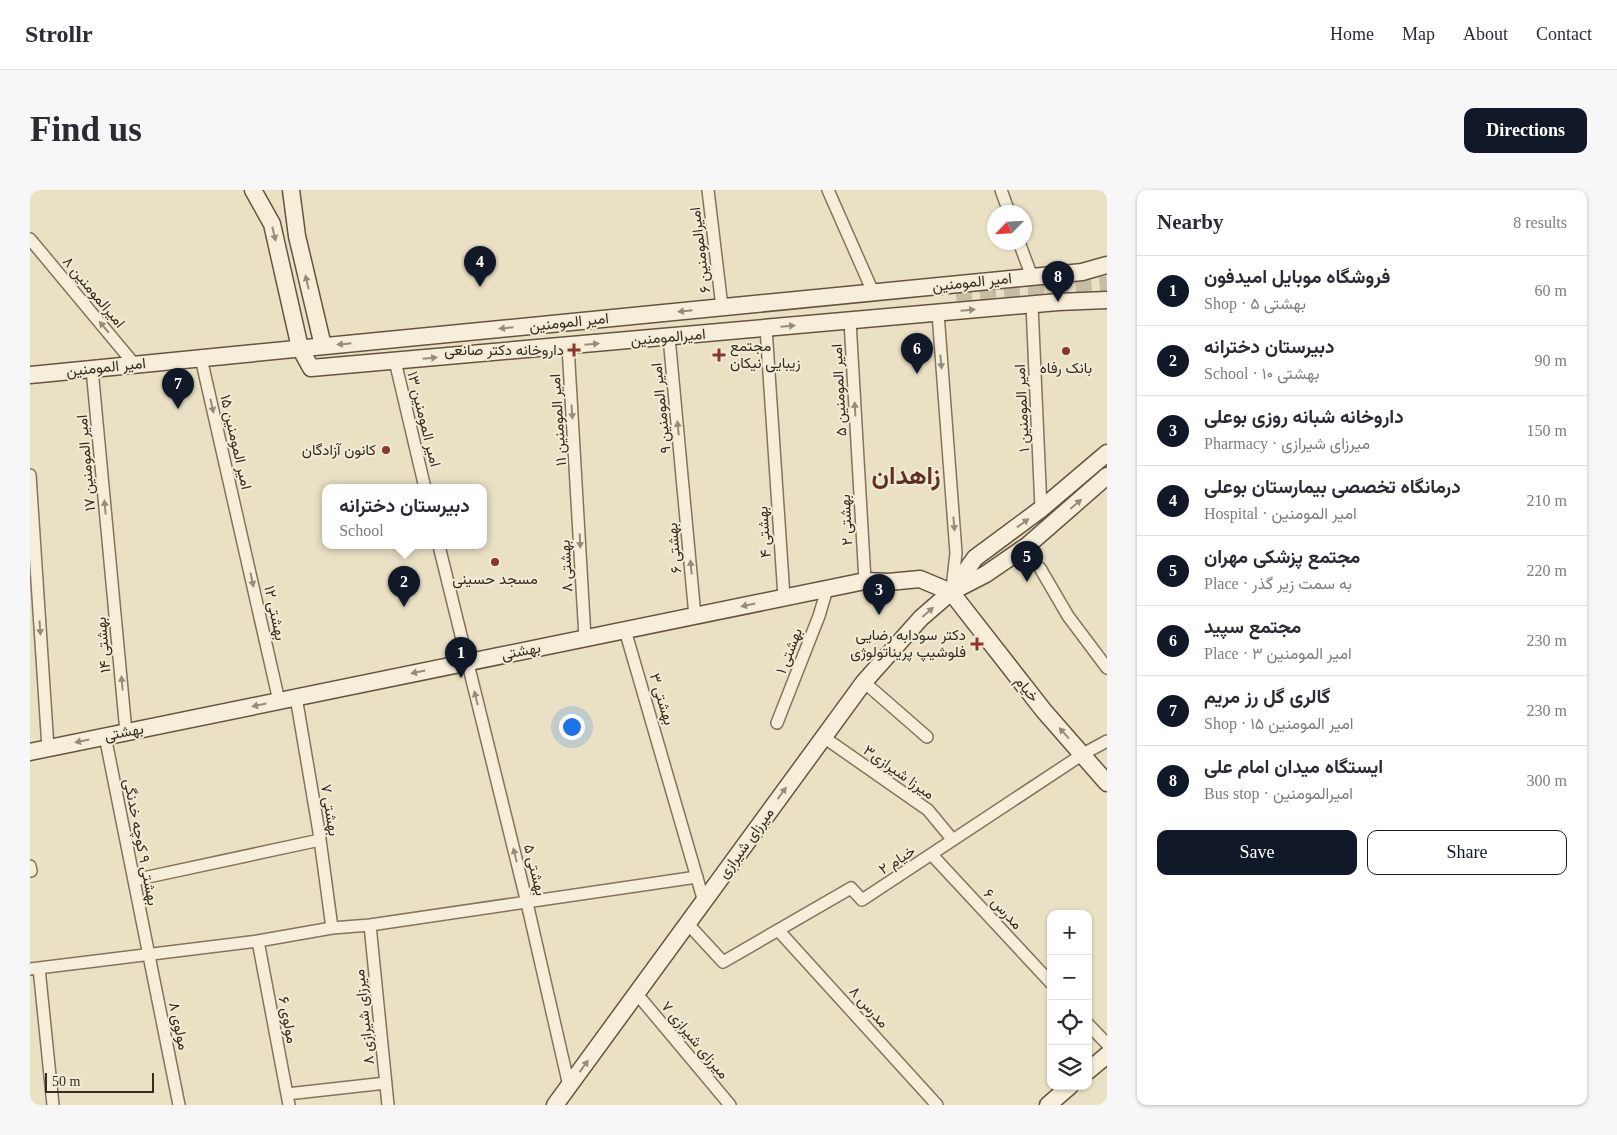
<!DOCTYPE html>
<html lang="en">
<head>
<meta charset="utf-8">
<style>
  :root { --surface:#fff; --page:#f7f7f7; --text:#2b2b33; --muted:#7c7c81; --line:#e1e1e2; --accent:#111827 }
  body { margin:0; font-family:"Times New Roman",Vazirmatn,serif; background:var(--page); color:var(--text) }
  .controls { position:absolute; right:15px; bottom:15px; display:grid; overflow:hidden; border-radius:10px; box-shadow:0 1px 4px #0004 }
  .controls button { width:45px; height:45px; display:grid; place-items:center; padding:0; border:0; border-bottom:1px solid var(--line); background:var(--surface); color:var(--text); font:25px sans-serif }
  .compass { position:absolute; left:957px; top:15px; width:45px; height:45px; border-radius:50%; background:var(--surface); box-shadow:0 1px 4px #0004; rotate:245deg }
  .scale { position:absolute; left:15px; bottom:12px; width:109px; box-sizing:border-box; padding-left:5px; border:2px solid #352b1f; border-top:0; font-size:14px; line-height:18px; white-space:nowrap; color:#352b1f; -webkit-text-stroke:4px #f2ebd4; paint-order:stroke }
  .you { position:absolute; left:541px; top:536px; width:18px; height:18px; margin:-12px; border:4px solid #fff; border-radius:50%; background:#1a73e8; box-shadow:0 0 0 8px #1a73e833 }
  .badge { display:grid; place-items:center; width:32px; height:32px; border-radius:50%; background:var(--accent); color:#fff; font-size:16px; font-weight:700 }
  .pin { position:absolute; translate:-50% -41px; filter:drop-shadow(0 1px 2px #0008) }
  .pin::after { content:''; position:absolute; top:26px; width:18px; height:15px; background:inherit; clip-path:polygon(0 0,100% 0,50% 100%) }
  .popup { position:absolute; left:292px; top:294px; width:165px; height:65px; box-sizing:border-box; display:grid; place-content:center; border-radius:10px; background:var(--surface); filter:drop-shadow(0 1px 4px #0005); font-size:16px; white-space:nowrap; color:var(--muted) }
  .popup b { font-size:19px; color:var(--text) }
  .popup::after { content:''; position:absolute; left:50%; top:100%; margin-left:-10px; border:10px solid transparent; border-top-color:var(--surface) }
  .list { margin:0; padding:0; list-style:none }
  h2 { display:flex; justify-content:space-between; align-items:center; height:65px; margin:0; padding:0 20px; font-size:21px }
  h2 small { font-size:16px; font-weight:400; color:var(--muted) }
  .list li { display:grid; grid-template-columns:32px 1fr auto; gap:15px; align-items:center; box-sizing:border-box; height:70px; padding:0 20px; border-top:1px solid var(--line) }
  .list b { display:block; font-size:19px; white-space:nowrap }
  .list p { margin:0; font-size:16px; white-space:nowrap; color:var(--muted) }
  .list em { font-size:16px; font-style:normal; color:var(--muted) }
  .actions { display:flex; gap:10px; padding:15px 20px }
  .actions a { flex:1; padding:11px 0; border:1px solid var(--accent); border-radius:10px; text-align:center; font-size:18px; color:var(--accent) }
  .actions .main { background:var(--accent); color:#fff }
  .icon { flex:none; width:28px; height:28px; fill:none; stroke:currentColor; stroke-width:2; stroke-linecap:round; stroke-linejoin:round }
  .map { position:relative; flex:none; width:1077px; height:915px; overflow:hidden; border-radius:10px }
  header { display:flex; align-items:center; gap:30px; box-sizing:border-box; height:70px; padding:0 25px; background:var(--surface); border-bottom:1px solid var(--line) }
  header strong { font-size:24px }
  nav { display:flex; gap:28px; margin-inline-start:auto; font-size:18px }
  .intro { display:flex; align-items:center; justify-content:space-between; box-sizing:border-box; height:120px; padding:0 30px }
  h1 { margin:0; font-size:35px }
  .button { padding:12px 22px; border-radius:10px; background:var(--accent); color:#fff; font-size:18px; font-weight:700 }
  main { display:flex; gap:30px; padding:0 30px }
  aside { flex:1; background:var(--surface); border-radius:10px; box-shadow:0 1px 4px #0004 }
  .map>svg:first-child { display:block }
  .lines { fill:none; stroke-linecap:round; stroke-linejoin:round }
  .secondary-tunnel { stroke:#c6bda4; stroke-width:16; stroke-dasharray:16 8; stroke-linecap:butt }
  .street-casing { stroke:#84735d; stroke-width:14 }
  .secondary-casing { stroke:#665440; stroke-width:19 }
  .street { stroke:#f6eed8; stroke-width:11 }
  .secondary { stroke:#f6eed8; stroke-width:16 }
  .oneway { fill:#968c7c }
  .poi-dot { fill:#8e3532; stroke:#f2ebd4; stroke-width:2 }
  .labels { text-anchor:middle; stroke-width:4; stroke-linejoin:round; paint-order:stroke }
  .street-label { font-size:15px; fill:#352b1f; stroke:#f2ebd4 }
  .poi-label { font-size:15px; fill:#352b1f; stroke:#f2ebd4; text-anchor:end }
  .town-label { font-size:25px; font-weight:bold; fill:#5e3122; stroke:#f2ebd4 }
</style>
</head>
<body>
<header>
<strong>Strollr</strong>
<nav><a>Home</a><a>Map</a><a>About</a><a>Contact</a></nav>
</header>
<div class="intro"><h1>Find us</h1><a class="button">Directions</a></div>
<main>
<div class="map">
<svg width="1077" height="915" viewBox="0 0 1077 915">
  <rect width="100%" height="100%" fill="#eae1c5"/>
  <g class="lines">
    <path class="secondary-tunnel" d="M926,105L1077,94"/>
    <defs>
      <path id="street" d="M678,0L692,117
        M798,0L843,102
        M971,0L979,22
        M0,49L105,175
        M989,52L1002,87
        M1002,115L1011,319
        M908,123L926,363L922,398
        M820,131L835,391
        M736,138L754,407
        M639,147L665,426
        M538,156L555,448
        M171,168L249,511
        M365,171L395,298
        M62,179L96,542
        M0,285L18,558
        M409,356L497,713L539,896
        M1010,378L1038,426L1077,478
        M595,440L674,712
        M834,492L897,547
        M266,507L289,642L302,738
        M747,533L789,426L797,399
        M75,546L149,915
        M792,546L898,620L922,649
        M902,665L1021,793
        M0,676L1,681
        M104,690L290,650
        M658,734L693,772L821,698L832,710L1053,564L1077,551
        M340,735L358,915
        M748,740L907,915
        M228,751L259,915
        M9,778L23,915
        M0,779L228,751L302,738L340,735L667,687
        M607,804L700,915
        M1058,834L1077,854
        M257,904L356,893"/>
      <path id="secondary" d="M223,0L242,34L270,158L281,178L1028,112L1077,110
        M261,0L267,46L293,156
        M0,185L1052,82L1077,75
        M922,400L945,368L1011,319L1077,263
        M921,402L1014,521L1077,593
        M0,562L835,391L858,392L890,389L921,402
        M1058,881L1077,865
        M525,915L834,492L891,428L921,402L956,384L998,355L1077,286
        M1018,915L1040,896"/>
    </defs>
    <use href="#street" class="street-casing"/>
    <use href="#secondary" class="secondary-casing"/>
    <use href="#street" class="street"/>
    <use href="#secondary" class="secondary"/>
  </g>
  <defs><path id="oneway-solid" d="M-6-.8H1V-3.2L6.5 0L1 3.2V.8H-6Z" transform="scale(1.25)"/></defs>
  <g class="oneway">
    <use href="#oneway-solid" transform="translate(244 44) rotate(77)"/>
    <use href="#oneway-solid" transform="translate(277 92) rotate(-103)"/>
    <use href="#oneway-solid" transform="translate(938 120) rotate(-5)"/>
    <use href="#oneway-solid" transform="translate(655 121) rotate(174)"/>
    <use href="#oneway-solid" transform="translate(758 136) rotate(-5)"/>
    <use href="#oneway-solid" transform="translate(74 137) rotate(-130)"/>
    <use href="#oneway-solid" transform="translate(476 138) rotate(174)"/>
    <use href="#oneway-solid" transform="translate(314 154) rotate(174)"/>
    <use href="#oneway-solid" transform="translate(562 154) rotate(-5)"/>
    <use href="#oneway-solid" transform="translate(400 168) rotate(-5)"/>
    <use href="#oneway-solid" transform="translate(911 172) rotate(85)"/>
    <use href="#oneway-solid" transform="translate(182 216) rotate(77)"/>
    <use href="#oneway-solid" transform="translate(825 219) rotate(-93)"/>
    <use href="#oneway-solid" transform="translate(542 222) rotate(86)"/>
    <use href="#oneway-solid" transform="translate(648 238) rotate(-96)"/>
    <use href="#oneway-solid" transform="translate(1046 314) rotate(-41)"/>
    <use href="#oneway-solid" transform="translate(75 317) rotate(-95)"/>
    <use href="#oneway-solid" transform="translate(993 333) rotate(-36)"/>
    <use href="#oneway-solid" transform="translate(924 334) rotate(85)"/>
    <use href="#oneway-solid" transform="translate(550 351) rotate(87)"/>
    <use href="#oneway-solid" transform="translate(661 377) rotate(-95)"/>
    <use href="#oneway-solid" transform="translate(222 390) rotate(78)"/>
    <use href="#oneway-solid" transform="translate(718 415) rotate(168)"/>
    <use href="#oneway-solid" transform="translate(898 422) rotate(-41)"/>
    <use href="#oneway-solid" transform="translate(10 438) rotate(86)"/>
    <use href="#oneway-solid" transform="translate(388 482) rotate(168)"/>
    <use href="#oneway-solid" transform="translate(92 493) rotate(-95)"/>
    <use href="#oneway-solid" transform="translate(446 508) rotate(-104)"/>
    <use href="#oneway-solid" transform="translate(229 515) rotate(168)"/>
    <use href="#oneway-solid" transform="translate(1034 543) rotate(-132)"/>
    <use href="#oneway-solid" transform="translate(52 551) rotate(168)"/>
    <use href="#oneway-solid" transform="translate(752 603) rotate(-54)"/>
    <use href="#oneway-solid" transform="translate(485 665) rotate(-104)"/>
    <use href="#oneway-solid" transform="translate(554 876) rotate(-54)"/>
  </g>
  <g class="poi-dot">
    <path d="M541.5 152.5h5v5h5v5h-5v5h-5v-5h-5v-5h5z"/>
    <circle cx="1036" cy="161" r="5"/>
    <path d="M686.5 157.5h5v5h5v5h-5v5h-5v-5h-5v-5h5z"/>
    <circle cx="356" cy="260" r="5"/>
    <circle cx="465" cy="372" r="5"/>
    <path d="M944.5 446.5h5v5h5v5h-5v5h-5v-5h-5v-5h5z"/>
  </g>
  <g class="labels">
    <g class="street-label">
      <text transform="translate(670 60) rotate(-97)" y="5">امیرالمومنین ۶</text>
      <text transform="translate(942 92) rotate(-6)" y="5">امیر المومنین</text>
      <text transform="translate(64 102) rotate(50)" y="5">امیرالمومنین ۸</text>
      <text transform="translate(539 132) rotate(-6)" y="5">امیر المومنین</text>
      <text transform="translate(638 147) rotate(-5)" y="5">امیرالمومنین</text>
      <text transform="translate(76 177) rotate(-6)" y="5">امیر المومنین</text>
      <text transform="translate(809 200) rotate(-93)" y="5">امیر المومنین ۵</text>
      <text transform="translate(631 218) rotate(-96)" y="5">امیر المومنین ۹</text>
      <text transform="translate(992 218) rotate(-93)" y="5">امیر المومنین ۱</text>
      <text transform="translate(394 229) rotate(76)" y="5">امیر المومنین ۱۳</text>
      <text transform="translate(528 230) rotate(-94)" y="5">امیر المومنین ۱۱</text>
      <text transform="translate(206 252) rotate(77)" y="5">امیر المومنین ۱۵</text>
      <text transform="translate(56 273) rotate(-95)" y="5">امیر المومنین ۱۷</text>
      <text transform="translate(816 330) rotate(-93)" y="5">بهشتی ۲</text>
      <text transform="translate(734 342) rotate(-94)" y="5">بهشتی ۴</text>
      <text transform="translate(644 358) rotate(-95)" y="5">بهشتی ۶</text>
      <text transform="translate(536 376) rotate(-93)" y="5">بهشتی ۸</text>
      <text transform="translate(245 423) rotate(78)" y="5">بهشتی ۱۲</text>
      <text transform="translate(73 455) rotate(-95)" y="5">بهشتی ۱۴</text>
      <text transform="translate(491 461) rotate(-11)" y="5">بهشتی</text>
      <text transform="translate(759 461) rotate(-69)" y="5">بهشتی ۱</text>
      <text transform="translate(997 499) rotate(51)" y="5">خیام</text>
      <text transform="translate(632 509) rotate(73)" y="5">بهشتی ۳</text>
      <text transform="translate(94 542) rotate(-11)" y="5">بهشتی</text>
      <text transform="translate(869 582) rotate(35)" y="5">میرزا شیرازی۳</text>
      <text transform="translate(300 620) rotate(81)" y="5">بهشتی ۷</text>
      <text transform="translate(111 652) rotate(79)" y="5">بهشتی ۹ کوچه خدنگی</text>
      <text transform="translate(716 653) rotate(-54)" y="5">میرزای شیرازی</text>
      <text transform="translate(867 670) rotate(-33)" y="5">خیام ۲</text>
      <text transform="translate(505 680) rotate(76)" y="5">بهشتی ۵</text>
      <text transform="translate(973 719) rotate(47)" y="5">مدرس ۶</text>
      <text transform="translate(839 817) rotate(48)" y="5">مدرس ۸</text>
      <text transform="translate(334 827) rotate(-96)" y="5">میرزای شیرازی ۸</text>
      <text transform="translate(258 830) rotate(79)" y="5">مولوی ۶</text>
      <text transform="translate(149 836) rotate(78)" y="5">مولوی ۸</text>
      <text transform="translate(665 850) rotate(50)" y="5">میرزای شیرازی ۷</text>
    </g>
    <g class="poi-label">
      <text x="700" y="161" text-anchor="start">مجتمع<tspan x="700" dy="17">زیبایی نیکان</tspan></text>
      <text x="534" y="165">داروخانه دکتر صانعی</text>
      <text x="1036" y="183" text-anchor="middle">بانک رفاه</text>
      <text x="346" y="265">کانون آزادگان</text>
      <text x="465" y="394" text-anchor="middle">مسجد حسینی</text>
      <text x="936" y="450">دکتر سودابه رضایی<tspan x="936" dy="17">فلوشیپ پریناتولوژی</tspan></text>
    </g>
    <g class="town-label">
      <text x="876" y="294">زاهدان</text>
    </g>
  </g>
</svg>
<div class="controls">
<button>+</button>
<button>−</button>
<button><svg class="icon" aria-label="locate" viewBox="0 0 24 24"><circle cx="12" cy="12" r="6"/><path d="M12 2v4M12 18v4M2 12h4M18 12h4"/></svg></button>
<button><svg class="icon" aria-label="layers" viewBox="0 0 24 24"><path d="M12 4l9 5-9 5-9-5zM3 14l9 5 9-5"/></svg></button>
</div>
<svg class="compass" viewBox="-18 -18 36 36"><path d="M0-13l5 13h-10z" fill="#e53935"/><path d="M0 13l5-13h-10z" fill="#7c7c81"/></svg>
<div class="scale">50 m</div>
<div class="you"></div>
<div class="pin badge" style="left:431px;top:488px">1</div>
<div class="pin badge" style="left:374px;top:417px">2</div>
<div class="popup"><b>دبیرستان دخترانه</b>School</div>
<div class="pin badge" style="left:849px;top:425px">3</div>
<div class="pin badge" style="left:450px;top:97px">4</div>
<div class="pin badge" style="left:997px;top:392px">5</div>
<div class="pin badge" style="left:887px;top:184px">6</div>
<div class="pin badge" style="left:148px;top:219px">7</div>
<div class="pin badge" style="left:1028px;top:112px">8</div>
</div>
<aside>
<h2>Nearby<small>8 results</small></h2>
<ul class="list">
<li><span class="badge">1</span><div><b>فروشگاه موبایل امیدفون</b><p>Shop · بهشتی ۵</p></div><em>60 m</em></li>
<li><span class="badge">2</span><div><b>دبیرستان دخترانه</b><p>School · بهشتی ۱۰</p></div><em>90 m</em></li>
<li><span class="badge">3</span><div><b>داروخانه شبانه روزی بوعلی</b><p>Pharmacy · میرزای شیرازی</p></div><em>150 m</em></li>
<li><span class="badge">4</span><div><b>درمانگاه تخصصی بیمارستان بوعلی</b><p>Hospital · امیر المومنین</p></div><em>210 m</em></li>
<li><span class="badge">5</span><div><b>مجتمع پزشکی مهران</b><p>Place · به سمت زیر گذر</p></div><em>220 m</em></li>
<li><span class="badge">6</span><div><b>مجتمع سپید</b><p>Place · امیر المومنین ۳</p></div><em>230 m</em></li>
<li><span class="badge">7</span><div><b>گالری گل رز مریم</b><p>Shop · امیر المومنین ۱۵</p></div><em>230 m</em></li>
<li><span class="badge">8</span><div><b>ایستگاه میدان امام علی</b><p>Bus stop · امیرالمومنین</p></div><em>300 m</em></li>
</ul>
<div class="actions"><a class="main">Save</a><a>Share</a></div>
</aside>
</main>
</body>
</html>
